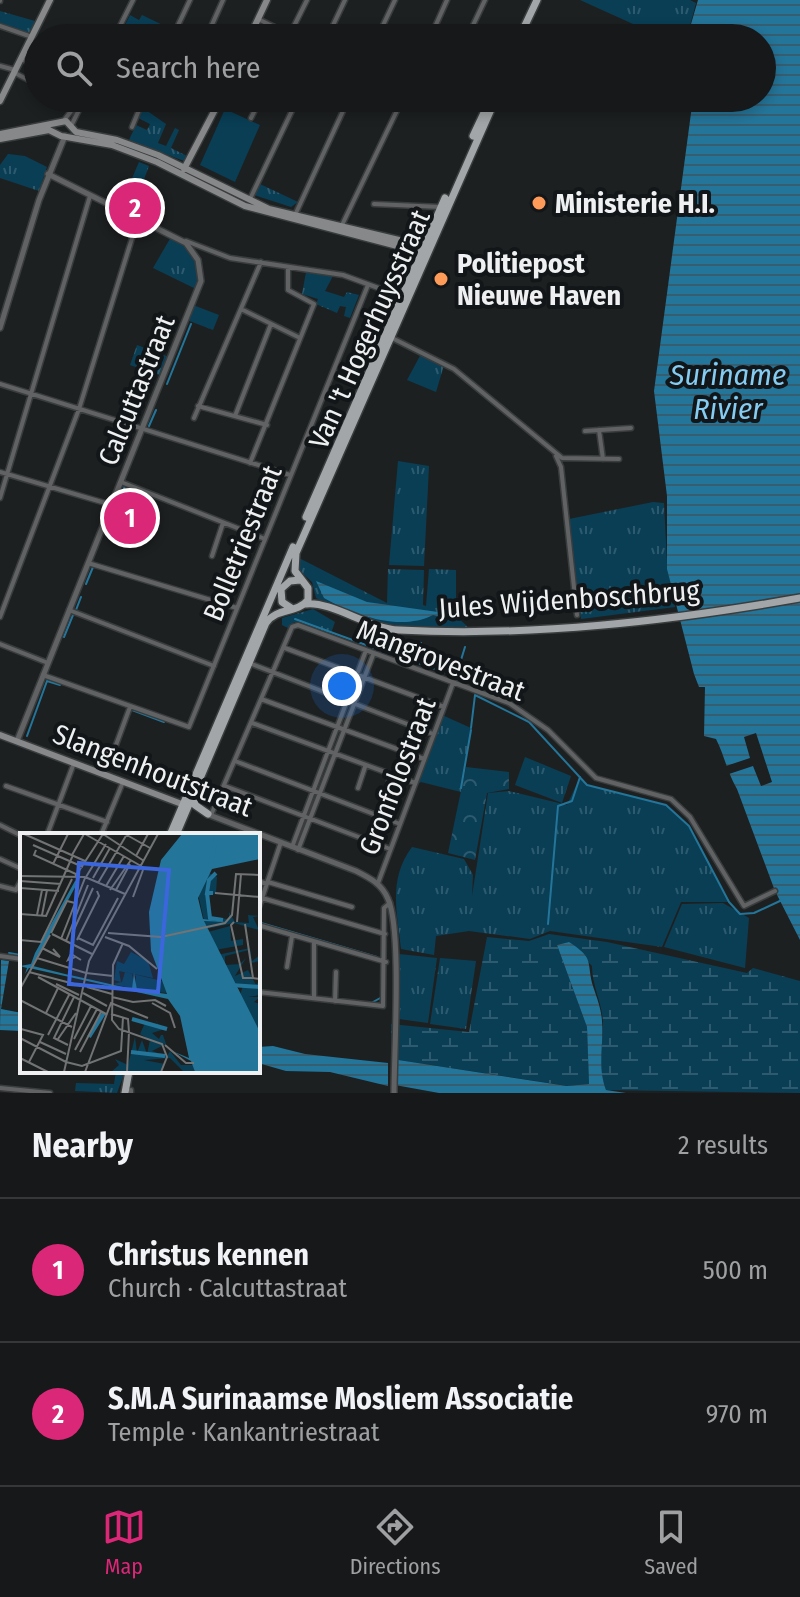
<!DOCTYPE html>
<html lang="en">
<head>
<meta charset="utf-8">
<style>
  :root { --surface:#161819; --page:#232526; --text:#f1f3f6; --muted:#9ea0a2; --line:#353738; --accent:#db2777 }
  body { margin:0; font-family:"Fira Sans Condensed",sans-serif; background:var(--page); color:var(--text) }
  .you { position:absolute; left:342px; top:686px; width:28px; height:28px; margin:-20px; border:6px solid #fff; border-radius:50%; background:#1a73e8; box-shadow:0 0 0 12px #1a73e833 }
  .badge { display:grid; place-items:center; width:52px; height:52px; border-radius:50%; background:var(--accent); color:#fff; font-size:26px; font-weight:700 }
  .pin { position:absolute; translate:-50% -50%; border:4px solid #fff; box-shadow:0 2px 8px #0006 }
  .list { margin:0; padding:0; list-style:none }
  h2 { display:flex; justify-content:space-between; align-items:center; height:104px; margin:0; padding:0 32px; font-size:34px }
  h2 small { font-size:26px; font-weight:400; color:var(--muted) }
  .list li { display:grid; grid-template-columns:52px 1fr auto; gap:24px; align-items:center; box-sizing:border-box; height:144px; padding:0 32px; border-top:2px solid var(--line) }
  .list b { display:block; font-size:30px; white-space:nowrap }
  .list p { margin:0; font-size:26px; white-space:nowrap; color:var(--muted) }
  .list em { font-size:26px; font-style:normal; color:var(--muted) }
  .icon { flex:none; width:44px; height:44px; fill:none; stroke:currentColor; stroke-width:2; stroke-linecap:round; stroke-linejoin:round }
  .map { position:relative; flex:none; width:800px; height:1093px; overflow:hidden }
  .search { position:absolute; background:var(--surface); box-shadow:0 4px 12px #0003; left:24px; right:24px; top:24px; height:88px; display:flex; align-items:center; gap:20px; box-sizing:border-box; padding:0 28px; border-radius:44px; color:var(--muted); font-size:30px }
  .sheet { height:392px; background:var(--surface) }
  nav { display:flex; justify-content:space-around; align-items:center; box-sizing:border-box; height:112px; border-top:2px solid var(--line); background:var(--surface); font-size:22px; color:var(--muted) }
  nav a { display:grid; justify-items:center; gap:4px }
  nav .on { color:var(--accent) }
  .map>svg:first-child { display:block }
  .grass { fill:url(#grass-tufts) }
  .forest { fill:url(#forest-crowns) }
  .wetland { fill:url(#wetland-marsh) }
  .garden { fill:#093e55 }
  .water { fill:url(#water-rules) }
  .pier { fill:#1d2021 }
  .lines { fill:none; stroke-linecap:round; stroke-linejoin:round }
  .stream { stroke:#24759a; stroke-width:2 }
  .minor-casing { stroke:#3a3d3e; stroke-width:7 }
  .tertiary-casing { stroke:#3a3d3e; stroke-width:8 }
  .secondary-casing { stroke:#3a3d3e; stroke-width:9 }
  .primary-casing { stroke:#3a3d3e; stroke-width:10 }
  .minor { stroke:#616263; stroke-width:4 }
  .tertiary { stroke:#616263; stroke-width:5 }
  .secondary { stroke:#86888a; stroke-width:6 }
  .primary { stroke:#a3a6a8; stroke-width:7 }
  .poi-dot { fill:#ff9b59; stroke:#131618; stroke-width:3 }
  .labels { text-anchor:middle; stroke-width:8; stroke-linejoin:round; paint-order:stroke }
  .poi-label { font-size:28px; font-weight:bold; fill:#eef0f1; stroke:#131618; text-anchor:start }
  .street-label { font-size:28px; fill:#eef0f1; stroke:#131618 }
  .water-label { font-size:30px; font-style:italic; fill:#84ccf1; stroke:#131618 }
  .inset-river { fill:none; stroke:#24759a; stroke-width:4 }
  .inset-road { fill:none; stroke:#717374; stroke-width:2 }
  .view { fill:#3c66dc; fill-opacity:0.15; stroke:#3c66dc; stroke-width:4 }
  .inset-edge { fill:none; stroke:#eef0f1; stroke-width:4 }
</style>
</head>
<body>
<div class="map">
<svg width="800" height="1093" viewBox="0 0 800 1093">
  <defs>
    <pattern id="grass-tufts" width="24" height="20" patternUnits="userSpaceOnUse" patternTransform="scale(2)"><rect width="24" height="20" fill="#093e55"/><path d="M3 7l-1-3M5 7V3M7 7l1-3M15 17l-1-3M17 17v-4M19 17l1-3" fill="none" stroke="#2d5a6e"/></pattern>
    <pattern id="forest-crowns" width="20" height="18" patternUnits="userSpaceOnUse" patternTransform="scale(2)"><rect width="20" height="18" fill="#093e55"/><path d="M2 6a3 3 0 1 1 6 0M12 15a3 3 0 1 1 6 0" fill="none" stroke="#2d5a6e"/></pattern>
    <pattern id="wetland-marsh" width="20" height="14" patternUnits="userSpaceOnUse" patternTransform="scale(2)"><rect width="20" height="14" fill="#093e55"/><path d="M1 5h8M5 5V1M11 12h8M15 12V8" fill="none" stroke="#2d5a6e"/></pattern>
    <pattern id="water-rules" width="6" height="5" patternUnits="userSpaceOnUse" patternTransform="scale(2)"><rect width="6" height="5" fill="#24759a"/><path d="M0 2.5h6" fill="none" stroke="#365e71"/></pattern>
  </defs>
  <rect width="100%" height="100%" fill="#1d2021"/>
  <path class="grass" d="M580,0H690L696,3L687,37L664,38Z
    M0,11L35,21L29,34L0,24Z
    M130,15L139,20L142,15L173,30L170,38H153L125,25Z
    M143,108L166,124L158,143L166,146L175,128L179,130L171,148L187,156L184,161L129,140L136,125L147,130L150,124L138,118Z
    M8,154L25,156L47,167L39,191L0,178V165Z
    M139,162L149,166L143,182L148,185L144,194L134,190L130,199L124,197Z
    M260,184L298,202L291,207L254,195Z
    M171,237C193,248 202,265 196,289L153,268Z
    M306,272L333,276L325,291L344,297L347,292L359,295L350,318L344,316L346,307L340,306L337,313L316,304L318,299L302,294Z
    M193,305L219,315L213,330L187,320Z
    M137,345L169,357L162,376L130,365Z
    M421,354L444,365L436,392L407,380Z
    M398,461L429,466L424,566L389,565Z
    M653,502L664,503L667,563L675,607L581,619L569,519Z
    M299,558L387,603L388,569L424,570L423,605L426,606L429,569L456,570V616L468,627C412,630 366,626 316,598L312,582L299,570Z
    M313,609L335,622L330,636L294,622L290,629L282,625V618Z
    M442,715L471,728L461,792L421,782L416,785Z
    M525,757L571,776L562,803L515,785Z
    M580,777L588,785L666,805L689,826L729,902H681L662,947L550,931L530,939L469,931L436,936L434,955L401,949C397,912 388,879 412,847L464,859L473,875L472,896L488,793L509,791L567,805Z
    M723,903L749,918L745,968L664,947L682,904Z
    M399,954L437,958L428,1023L399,1019Z
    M440,958L476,961L466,1029L430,1024Z
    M116,1071H125L117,1093L75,1091L76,1083L114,1084Z"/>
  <path class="forest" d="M466,767L509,772V789L487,793L475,860L448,853Z"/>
  <path class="wetland" d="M549,934L607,942L747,973L753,968L800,981V1093L606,1090C597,1066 603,1046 603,1022C602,1002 592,986 592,966L569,942L557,945L587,1027L589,1084L568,1086L392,1059L391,1024L469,1032L487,937L529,941Z"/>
  <path class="garden" d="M225,109L260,125L235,182L200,165Z"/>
  <path class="water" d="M698,0H800V940L775,891L737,789C727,772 725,757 716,739L704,736L705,687H699L694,674L667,569V496L654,391L693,98H762V38H687Z
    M316,581L367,602L445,613L458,621L433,615C400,632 354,615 324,598Z
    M569,942C593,958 587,959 592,983C596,996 601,1007 602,1021C604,1045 597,1066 606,1090L626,1093H439L395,1085L392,1059L567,1086L589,1084L587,1027L557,945Z
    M1,960L9,961L1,1009L22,1013V1031L0,1030Z
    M273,1046L305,1054L388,1063V1086L330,1072L286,1071L258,1063V1047Z"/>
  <path class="pier" d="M756,733L772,782L761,786L753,766L723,776L720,768L750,758L744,737Z"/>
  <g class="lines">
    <path class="stream" d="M167,384L191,324
      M149,426L156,410
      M116,508L125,486
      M109,527L115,513
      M107,533L108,530
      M86,584L93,567
      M76,610L81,597
      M295,619L377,649
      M64,637L73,615
      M421,643L382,637L377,649L456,676L465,647
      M132,710L164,722
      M471,728L475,695L529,722L587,785L666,805L689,826L729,902L740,914L754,913L782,900
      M27,736L47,681L60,685
      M461,788L471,730
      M261,923L377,957
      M548,924L558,806L572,801L580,777
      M9,953L20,955
      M373,1002L382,997"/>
    <defs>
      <path id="minor" d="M0,1V0
        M258,19L297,38
        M0,26L32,37
        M83,33L95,38
        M114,38L133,0
        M172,38L190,0
        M206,38L223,0
        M288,38L307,0
        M327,38L345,0
        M377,38L395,0
        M430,38L447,0
        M467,38L485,0
        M21,59L38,67
        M0,66L15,70
        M15,73L38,85
        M64,98L73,106H81
        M174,104L177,98
        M434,108L439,98
        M251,118L261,98
        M65,119L81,98
        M71,126L85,98
        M132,127L144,98
        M250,199L298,98
        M374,204L441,207
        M295,215L349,98
        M342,225L403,98
        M186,241L230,258L343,275L400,296
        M241,309L300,338
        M390,337L454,369L562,458L619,459
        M0,384L290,475
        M198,406L267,425
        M235,416L271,324
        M194,418L261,262
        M599,430L603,459
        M585,431L631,428
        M556,456L561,467L577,615
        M250,463L314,304L288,290V267
        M0,472L112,505
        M121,482L265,539
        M0,498L90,196
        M212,556L223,523
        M88,563L237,608
        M69,610L214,666
        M0,617L79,409L138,219
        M0,644L48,663
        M285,648L444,707
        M249,663L433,734
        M43,675L189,727L368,285
        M261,699L424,759
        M252,723L415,783
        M58,732L148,766
        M113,753L130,707
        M235,761L400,824
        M6,786L107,822
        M225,786L390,849
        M358,788L365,767
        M384,797L391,775
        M211,815L292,627L298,625L509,703L548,730L596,778L671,799L690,817L744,906L775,891
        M0,825L22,836
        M47,835L74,763
        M101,835L123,782
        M292,847L365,653
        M298,850L373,655
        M0,859L22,869
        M258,881L267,884
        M268,882L352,907
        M378,883L453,683
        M0,886L16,890L22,879
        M262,898L385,934
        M258,910L281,842
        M258,925L386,962
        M0,956L22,959
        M287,967L292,936
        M258,992L383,1006L384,908L390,903
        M314,998V942
        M335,1001L336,972
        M0,1088L50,1093
        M131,1090V1093"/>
      <path id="tertiary" d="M0,328L39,200L65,136
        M17,741L201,281L198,260L186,243L48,174
        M207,814L356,871C370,878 382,884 388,899C402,930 394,1052 394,1093"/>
      <path id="secondary" d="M249,38L267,0
        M0,101L50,0
        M0,134L66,121L76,132L117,140L158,155L269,209L428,247
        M0,139L49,130L61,136L112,145L157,162L245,206L424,253
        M184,169L221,98
        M0,735L187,806"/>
      <path id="primary" d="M519,38L537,0
        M473,136L490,100
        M306,517L445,198
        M306,604C332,601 369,629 399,630C532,637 669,621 800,598
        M291,608L282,602L281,589L290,581L300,580
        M194,796L195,805L208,814
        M170,835L293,547
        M176,835L266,623C277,607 297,614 308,600V588L295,571L296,553L496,98
        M125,1093L129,1071"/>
    </defs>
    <use href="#minor" class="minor-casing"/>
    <use href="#tertiary" class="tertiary-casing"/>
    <use href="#secondary" class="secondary-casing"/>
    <use href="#primary" class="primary-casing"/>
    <use href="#minor" class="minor"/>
    <use href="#tertiary" class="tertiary"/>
    <use href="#secondary" class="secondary"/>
    <use href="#primary" class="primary"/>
  </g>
  <g class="poi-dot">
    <circle cx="539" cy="203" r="8"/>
    <circle cx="441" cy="279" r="8"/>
  </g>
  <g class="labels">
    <g class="poi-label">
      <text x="555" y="213">Ministerie H.I.</text>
      <text x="457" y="273">Politiepost<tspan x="457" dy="32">Nieuwe Haven</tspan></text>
    </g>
    <g class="street-label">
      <text transform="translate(369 329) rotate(-66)" y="10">Van 't Hogerhuysstraat</text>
      <text transform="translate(136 390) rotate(-68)" y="10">Calcuttastraat</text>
      <text transform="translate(242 543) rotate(-68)" y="10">Bolletriestraat</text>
      <text transform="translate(569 599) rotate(-4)" y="10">Jules Wijdenboschbrug</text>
      <text transform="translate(441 660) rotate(21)" y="10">Mangrovestraat</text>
      <text transform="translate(153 770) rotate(21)" y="10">Slangenhoutstraat</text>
      <text transform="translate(397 776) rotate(-69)" y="10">Gronfolostraat</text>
    </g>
    <g class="water-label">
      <text x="728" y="385">Suriname<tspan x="728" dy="34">Rivier</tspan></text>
    </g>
  </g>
  <g transform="translate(20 833)">
    <rect width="240" height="240" fill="#1d2021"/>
    <path d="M189,40L197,44L196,60L186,64L190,85L209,86V79L215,89L229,90L228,82L240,83L233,84L239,97L214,90L186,96L178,61ZM210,93L211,108L223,106V112L195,117L188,99ZM230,115L232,128L240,122V128L231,130L229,117L205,123V132L220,131L226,125L215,143L228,137L236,152L240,147V162L228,164H240L234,169L240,171V199L220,162L223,153L213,151L197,122ZM111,119L128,128L133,145L99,138L101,149L94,147L97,128L104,131ZM134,183L139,193L148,195L132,200L139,206L141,202H143L146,211L132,218L147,223L150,218L161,232H173L175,239H164L150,225L124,227L145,231L141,239H91L99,232L95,226L108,232L115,204L117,220L122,207L127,221L130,207L120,201L125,190L138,192Z" fill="#093e55"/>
    <path d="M105,139L142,148L147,160L116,157V143L112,141L115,156L93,151L102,149Z" fill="#093e55"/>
    <path d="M162,1H240V26L192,36L178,65L183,86L206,89L184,88L240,199V239H175L171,228L152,218L169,225L160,183L148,166L9,135L5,141L7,135L0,133L11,131L15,120L55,48L60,45L13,133L49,142L50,128V142L112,156L114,140L117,157L147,161L131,118L129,79L141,27Z" fill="#24759a"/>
    <path class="inset-river" d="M190,34L197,1M187,60L190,85L203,87M193,60H187L189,47L196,40M211,152L240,154M112,186L147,196M69,204L84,180M111,219L145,223"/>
    <path class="inset-road" d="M4,1L65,28M65,1L121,33M83,1L124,28M105,1L130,15M13,12L63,34M16,17L14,22L58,42M52,22L64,1M116,23L128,1M33,31L48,1M0,43L65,44M55,44L83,1M65,44L105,61M66,44L86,11M73,45L90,15M0,48L41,51M78,50L107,1M86,53L104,23M0,55L39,58M90,57L111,27M96,57L110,31M195,60L240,64M113,64L123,37M0,81L27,83M17,82L22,57M22,82L27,57M26,83L53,22M214,89L211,92L223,145H233M217,89L221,41M225,91L233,145L240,146M31,100L47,68L55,70M88,100L141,104L205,90L212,82L216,41L240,42M32,101L72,121M52,101L73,55M85,104L109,113L137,136M58,105L73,112L98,65M41,106L65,45M0,107L21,109L52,46M57,107L79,63L77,58M46,108L68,52M103,110L93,132L92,187L99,196L142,211L147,224L141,239M22,115L40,124L33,116M55,124L48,127L51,121L61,127M17,125L66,140M9,139L62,153M66,140L93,143M18,144L86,181M36,151L59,162M67,154L92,161M0,156L30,102M63,160L87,173M92,164L113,169L135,167L146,173M0,167L52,194M132,170L150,180L155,195M26,180L38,155M91,181L108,186L109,199M1,196L23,202L9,229M28,202L49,162M0,205L46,229M38,206L56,180M54,206L71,173M20,209L46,221M48,212L34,205L54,164M145,212L166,230H174M55,217L77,176M60,219L81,179M0,225L28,239M46,229L62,233L101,218L103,184M44,239L69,128L138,1M65,239L91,170L128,185M107,239L109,199"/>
    <path class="view" d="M59,30L149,37L138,159L49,151Z"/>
    <rect width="240" height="240" class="inset-edge"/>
  </g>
</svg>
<div class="you"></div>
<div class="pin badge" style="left:130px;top:518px">1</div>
<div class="pin badge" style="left:135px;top:208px">2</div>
<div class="search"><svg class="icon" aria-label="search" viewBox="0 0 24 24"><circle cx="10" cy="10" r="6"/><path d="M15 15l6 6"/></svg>Search here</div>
</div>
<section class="sheet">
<h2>Nearby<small>2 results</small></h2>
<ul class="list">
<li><span class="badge">1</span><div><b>Christus kennen</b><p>Church · Calcuttastraat</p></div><em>500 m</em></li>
<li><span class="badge">2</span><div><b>S.M.A Surinaamse Mosliem Associatie</b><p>Temple · Kankantriestraat</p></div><em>970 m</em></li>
</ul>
</section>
<nav>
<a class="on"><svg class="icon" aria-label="map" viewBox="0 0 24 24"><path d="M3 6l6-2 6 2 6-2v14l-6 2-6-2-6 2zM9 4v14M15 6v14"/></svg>Map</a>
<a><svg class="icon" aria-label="directions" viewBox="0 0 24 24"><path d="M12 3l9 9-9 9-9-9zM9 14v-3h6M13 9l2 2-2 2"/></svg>Directions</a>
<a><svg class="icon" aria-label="saved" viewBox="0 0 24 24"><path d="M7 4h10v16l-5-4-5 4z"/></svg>Saved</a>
</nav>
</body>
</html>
